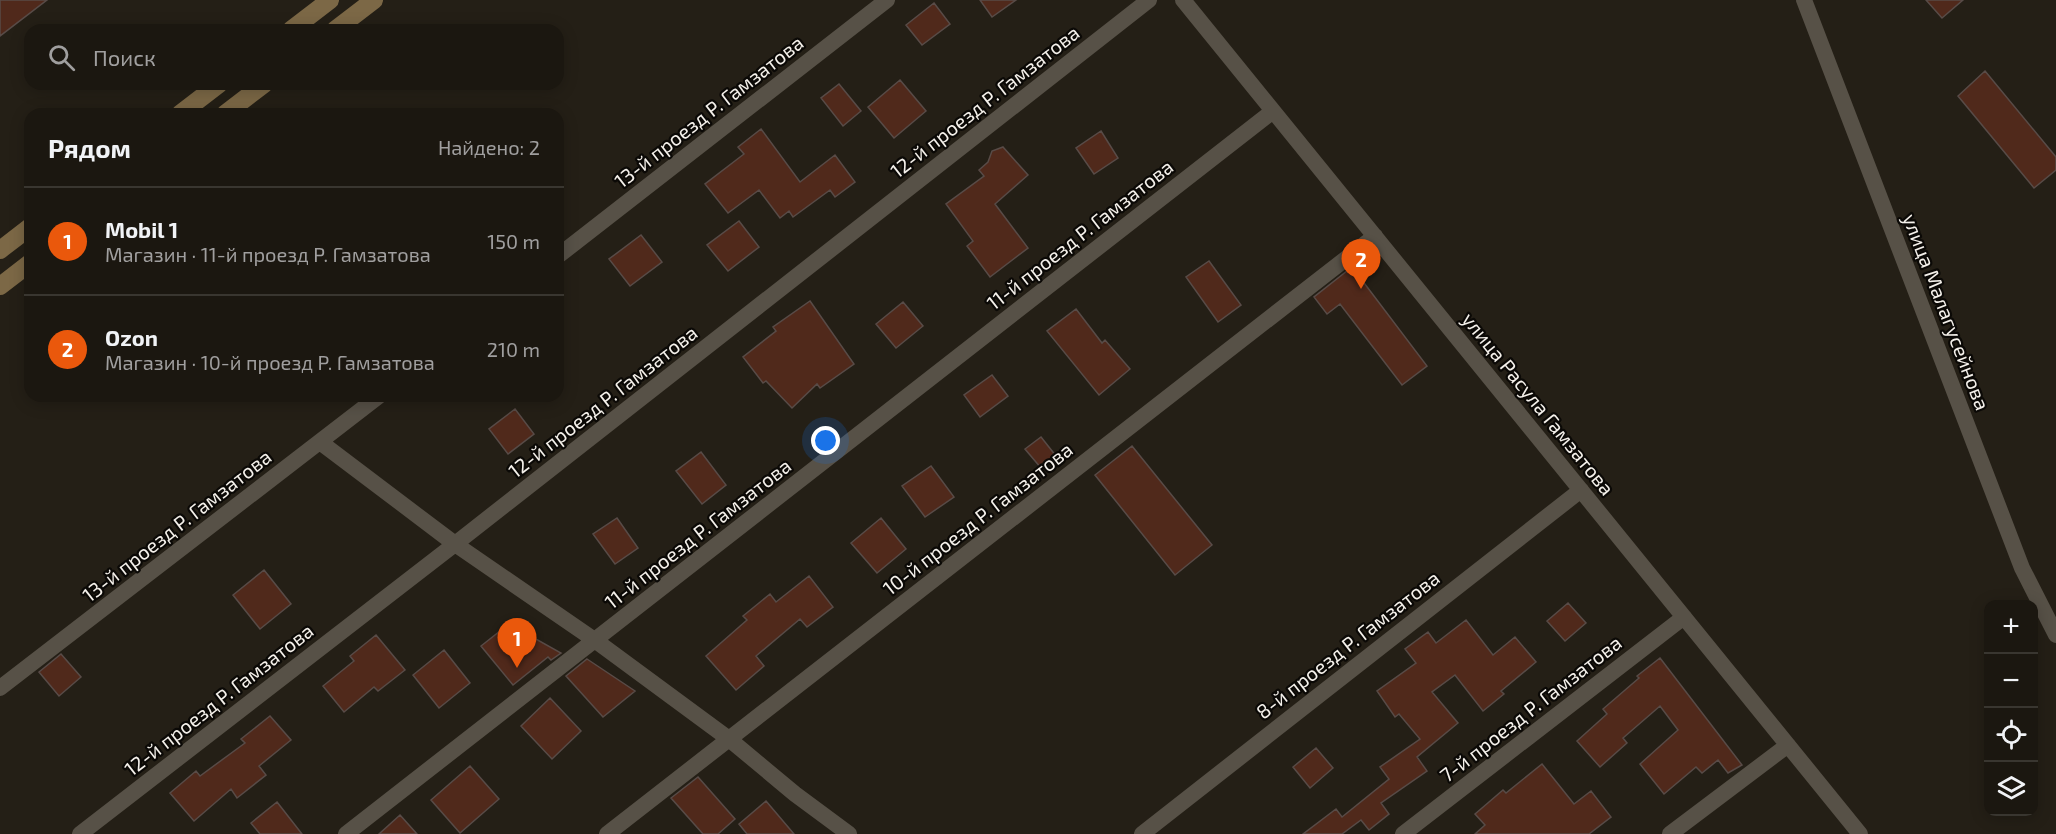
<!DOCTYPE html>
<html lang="ru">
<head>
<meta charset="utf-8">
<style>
  :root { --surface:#1b1710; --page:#28241e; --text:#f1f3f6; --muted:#a09f9f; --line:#393630; --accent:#ea580c }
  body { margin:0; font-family:"Exo 2",sans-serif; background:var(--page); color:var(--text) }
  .controls { position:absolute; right:18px; bottom:18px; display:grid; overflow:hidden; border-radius:12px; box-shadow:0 3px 15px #0003 }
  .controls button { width:54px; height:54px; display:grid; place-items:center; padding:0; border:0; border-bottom:2px solid var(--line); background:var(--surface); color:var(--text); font:30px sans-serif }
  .you { position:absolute; left:826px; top:441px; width:21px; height:21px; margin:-15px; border:4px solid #fff; border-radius:50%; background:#1a73e8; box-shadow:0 0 0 9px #1a73e833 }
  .badge { display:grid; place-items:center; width:39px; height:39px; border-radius:50%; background:var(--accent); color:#fff; font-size:20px; font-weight:700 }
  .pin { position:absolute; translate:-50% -50px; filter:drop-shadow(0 2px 3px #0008) }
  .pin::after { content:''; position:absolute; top:32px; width:21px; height:18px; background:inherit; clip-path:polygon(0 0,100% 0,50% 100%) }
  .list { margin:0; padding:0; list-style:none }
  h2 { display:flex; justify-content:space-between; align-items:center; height:78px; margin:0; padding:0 24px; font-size:26px }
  h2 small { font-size:20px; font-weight:400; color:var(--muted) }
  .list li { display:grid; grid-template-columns:39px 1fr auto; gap:18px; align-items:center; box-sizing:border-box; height:108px; padding:0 24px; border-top:2px solid var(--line) }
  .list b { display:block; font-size:22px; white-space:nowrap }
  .list p { margin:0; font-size:20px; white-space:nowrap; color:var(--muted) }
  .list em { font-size:20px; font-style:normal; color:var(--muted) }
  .icon { flex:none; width:33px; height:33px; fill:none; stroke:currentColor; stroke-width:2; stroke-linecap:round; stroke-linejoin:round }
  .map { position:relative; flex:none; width:2056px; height:834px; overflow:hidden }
  .search { position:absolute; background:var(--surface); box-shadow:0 3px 15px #0003; left:24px; top:24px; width:540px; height:66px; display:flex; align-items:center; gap:15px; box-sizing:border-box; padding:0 21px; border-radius:18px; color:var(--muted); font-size:22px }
  .panel { position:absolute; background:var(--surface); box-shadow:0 3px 15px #0003; left:24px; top:108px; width:540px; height:294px; border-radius:18px }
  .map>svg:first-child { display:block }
  .building { fill:#50291b; stroke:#584b47; stroke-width:1.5 }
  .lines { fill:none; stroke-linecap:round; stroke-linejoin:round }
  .minor { stroke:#575147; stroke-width:16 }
  .secondary { stroke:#7c6846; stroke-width:18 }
  .labels { text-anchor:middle; stroke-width:4.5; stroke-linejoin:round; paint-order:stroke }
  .street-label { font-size:20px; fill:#f5f1eb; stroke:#0b0906 }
</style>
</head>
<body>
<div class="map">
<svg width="2056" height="834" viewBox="0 0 2056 834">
  <rect width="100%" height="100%" fill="#241f16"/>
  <path class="building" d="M0,0H47L0,36Z
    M980,0H1016L992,17Z
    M1926,0H1963L1942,18Z
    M934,3L950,24L922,45L906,25Z
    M1985,71L2056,157V170L2034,188L1958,96Z
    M900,80L926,111L894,138L868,107Z
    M839,84L861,111L843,126L821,98Z
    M761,129L800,182L835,155L855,182L835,197L830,190L793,217L789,211L780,218L759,190L728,213L705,184L744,154L738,147Z
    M1101,131L1118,158L1094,174L1076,148Z
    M1003,147L1028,175L995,204L1028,248L990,277L967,246L973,241L946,204L984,176L979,170L988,162L992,151Z
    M739,221L759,247L728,271L707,245Z
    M641,235L662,262L630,286L609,259Z
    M1209,261L1241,305L1218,322L1186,277Z
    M1352,267L1427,366L1402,385L1340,304L1327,314L1314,297Z
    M810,301L854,364L820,388L817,384L792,408L766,381L763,383L743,357L776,331L773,327Z
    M903,302L923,326L896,348L876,324Z
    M1076,309L1102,343L1105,340L1130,369L1099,395L1047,331Z
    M992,375L1008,396L980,417L964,395Z
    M515,409L534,434L508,454L489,429Z
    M1041,437L1056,456L1041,468L1025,449Z
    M1132,446L1212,545L1175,575L1095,475Z
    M701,452L726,485L702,504L676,471Z
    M931,466L954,497L925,517L902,486Z
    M617,518L638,548L615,564L593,534Z
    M881,518L906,549L877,573L851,543Z
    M264,570L291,604L260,629L233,595Z
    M809,576L833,607L807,627L800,619L756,656L764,666L736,690L706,656L747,620L743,616L770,594L776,602Z
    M1568,603L1586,623L1565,641L1547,621Z
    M1466,620L1493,655L1515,637L1536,662L1501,691L1504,694L1483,711L1455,675L1432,692L1458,723L1417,757L1427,771L1381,803L1389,814L1369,830L1361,820L1342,834H1303L1336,809L1342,817L1389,779L1380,767L1420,739L1399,714L1395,717L1377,691L1416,663L1405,649L1428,632L1436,643Z
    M509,624L561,653L551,660L548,657L513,685L481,646Z
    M376,635L405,670L378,691L374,687L344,712L323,686L354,661L350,656Z
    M444,650L470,683L439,708L413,675Z
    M61,654L81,677L59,696L39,672Z
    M1660,658L1742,765L1728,773L1718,760L1702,773L1696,767L1664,794L1640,764L1678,730L1660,706L1623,738L1627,743L1600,767L1577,741L1607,714L1603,709L1639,678L1637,676Z
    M587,659L635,691L603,717L566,676Z
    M550,698L581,731L552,759L521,726Z
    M270,716L291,740L259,766L266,775L237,798L231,789L194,821L170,793L196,771L200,776L245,743L241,739Z
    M1316,748L1333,768L1310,788L1293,767Z
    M1542,764L1574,804L1591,791L1611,817L1589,834H1475L1485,825L1475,814L1503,790L1506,793Z
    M470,766L499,799L460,833L431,800Z
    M698,777L735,819L718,834H703L671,798Z
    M766,801L794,834H747L739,824Z
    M277,802L302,834H260L251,823Z
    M400,815L417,834H379Z"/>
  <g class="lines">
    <path class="minor" d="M1183,0L1860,834
      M1804,0L2022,568L2056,635
      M558,256L887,0
      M320,442L455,544L596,641L729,739L795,794L849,834
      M0,688L379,396
      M80,834L455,544L1149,0
      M346,834L1273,111
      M607,834L1375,236
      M1142,834L1581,490
      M1403,834L1684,617
      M1670,834L1788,745"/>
    <path class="secondary" d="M291,30L330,0
      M335,30L374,0
      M180,114L219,84
      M225,114L264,84
      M0,250L30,227
      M0,286L30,263"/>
  </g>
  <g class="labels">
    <g class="street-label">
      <text transform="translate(985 102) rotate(-38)" y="7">12-й проезд Р. Гамзатова</text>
      <text transform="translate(709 112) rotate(-38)" y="7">13-й проезд Р. Гамзатова</text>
      <text transform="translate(1080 235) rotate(-38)" y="7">11-й проезд Р. Гамзатова</text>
      <text transform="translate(1946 312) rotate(69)" y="7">улица Малагусейнова</text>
      <text transform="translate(603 402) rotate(-38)" y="7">12-й проезд Р. Гамзатова</text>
      <text transform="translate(1538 404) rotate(51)" y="7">улица Расула Гамзатова</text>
      <text transform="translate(978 519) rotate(-38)" y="7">10-й проезд Р. Гамзатова</text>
      <text transform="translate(177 526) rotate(-38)" y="7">13-й проезд Р. Гамзатова</text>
      <text transform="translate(698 534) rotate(-38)" y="7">11-й проезд Р. Гамзатова</text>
      <text transform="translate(1348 645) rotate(-38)" y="7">8-й проезд Р. Гамзатова</text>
      <text transform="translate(219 700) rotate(-38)" y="7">12-й проезд Р. Гамзатова</text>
      <text transform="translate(1531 709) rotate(-38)" y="7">7-й проезд Р. Гамзатова</text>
    </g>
  </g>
</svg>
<div class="controls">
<button>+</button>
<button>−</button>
<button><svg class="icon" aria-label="locate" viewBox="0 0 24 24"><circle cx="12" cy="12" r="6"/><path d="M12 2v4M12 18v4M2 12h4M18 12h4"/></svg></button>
<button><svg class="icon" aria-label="layers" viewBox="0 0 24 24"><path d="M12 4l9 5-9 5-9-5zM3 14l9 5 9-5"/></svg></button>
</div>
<div class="you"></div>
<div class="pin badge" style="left:517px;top:668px">1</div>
<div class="pin badge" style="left:1361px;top:289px">2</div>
<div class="search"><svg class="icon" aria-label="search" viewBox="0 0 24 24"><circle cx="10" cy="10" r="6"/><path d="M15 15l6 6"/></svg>Поиск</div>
<section class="panel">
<h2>Рядом<small>Найдено: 2</small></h2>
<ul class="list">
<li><span class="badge">1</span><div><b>Mobil 1</b><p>Магазин · 11-й проезд Р. Гамзатова</p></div><em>150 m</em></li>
<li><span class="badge">2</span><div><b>Ozon</b><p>Магазин · 10-й проезд Р. Гамзатова</p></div><em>210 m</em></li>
</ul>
</section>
</div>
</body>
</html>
